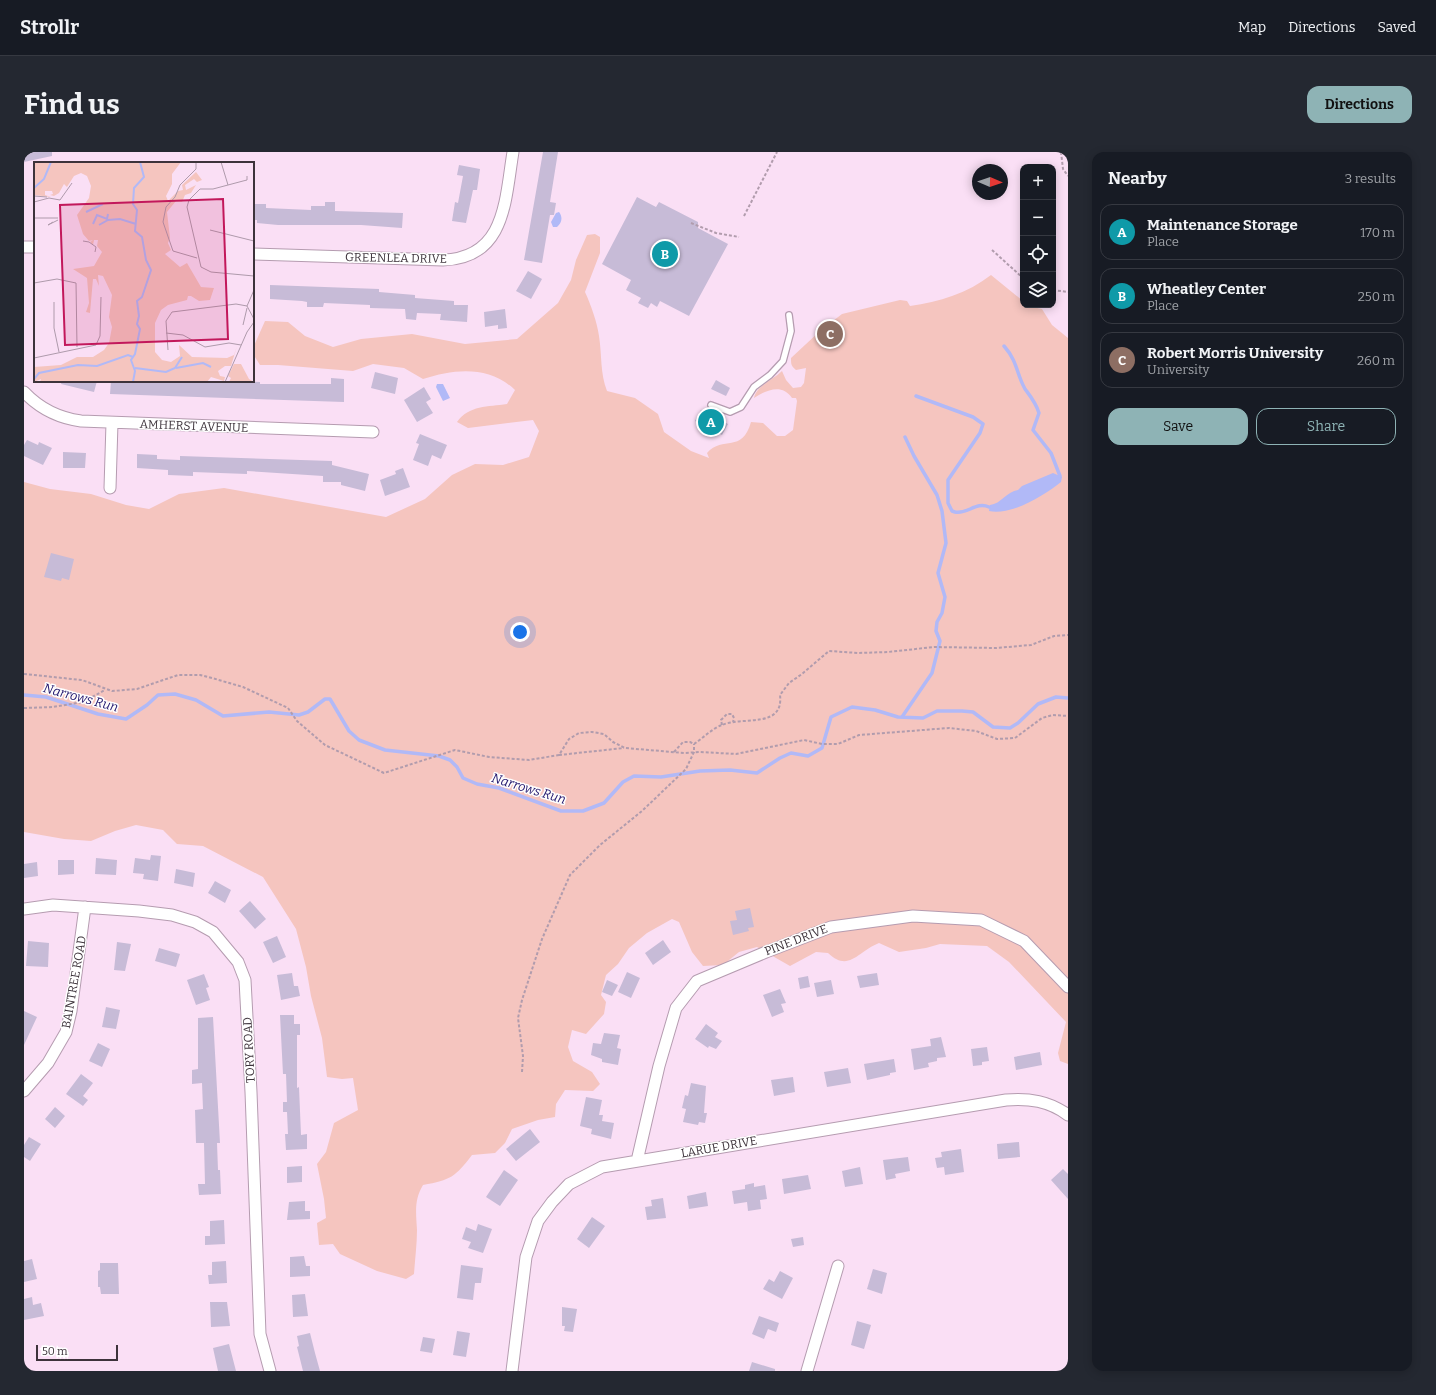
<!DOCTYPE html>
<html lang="en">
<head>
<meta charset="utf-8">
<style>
  :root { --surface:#171b24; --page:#242831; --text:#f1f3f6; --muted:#9ea1a6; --line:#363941; --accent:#8eb3b5 }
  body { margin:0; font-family:Bitter,serif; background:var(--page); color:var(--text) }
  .controls { position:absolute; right:12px; top:12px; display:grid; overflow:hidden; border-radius:8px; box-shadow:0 2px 10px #0003 }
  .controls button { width:36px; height:36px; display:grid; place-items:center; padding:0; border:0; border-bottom:1px solid var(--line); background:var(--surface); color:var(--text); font:20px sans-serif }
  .compass { position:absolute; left:948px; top:12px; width:36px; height:36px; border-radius:50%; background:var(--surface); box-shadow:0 2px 10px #0003; rotate:92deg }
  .scale { position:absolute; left:12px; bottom:10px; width:82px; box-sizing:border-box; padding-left:4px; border:2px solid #3d333b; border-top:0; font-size:11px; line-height:14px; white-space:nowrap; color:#3d333b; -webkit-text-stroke:3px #fff; paint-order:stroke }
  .you { position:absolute; left:496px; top:480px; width:14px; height:14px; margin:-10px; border:3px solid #fff; border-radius:50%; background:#1a73e8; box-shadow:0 0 0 6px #1a73e833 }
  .badge { display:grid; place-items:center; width:26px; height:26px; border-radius:50%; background:var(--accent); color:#fff; font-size:13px; font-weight:700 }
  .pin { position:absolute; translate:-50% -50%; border:2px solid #fff; box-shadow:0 1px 4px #0006 }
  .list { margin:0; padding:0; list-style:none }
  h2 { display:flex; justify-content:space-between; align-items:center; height:52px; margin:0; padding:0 16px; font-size:17px }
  h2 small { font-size:13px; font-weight:400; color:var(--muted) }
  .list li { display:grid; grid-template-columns:26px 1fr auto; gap:12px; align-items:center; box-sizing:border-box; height:56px; margin:0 8px 8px; padding:0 8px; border:1px solid var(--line); border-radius:12px }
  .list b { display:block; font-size:15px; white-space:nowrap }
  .list p { margin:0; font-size:13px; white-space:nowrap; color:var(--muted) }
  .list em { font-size:13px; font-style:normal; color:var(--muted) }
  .actions { display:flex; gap:8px; padding:12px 16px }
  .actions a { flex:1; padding:9px 0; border:1px solid var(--accent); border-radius:12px; text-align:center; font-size:14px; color:var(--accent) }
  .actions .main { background:var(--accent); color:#111 }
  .icon { flex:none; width:22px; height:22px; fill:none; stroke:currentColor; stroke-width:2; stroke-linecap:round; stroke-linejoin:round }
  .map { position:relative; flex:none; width:1044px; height:1219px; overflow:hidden; border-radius:12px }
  header { display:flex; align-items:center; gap:24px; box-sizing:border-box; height:56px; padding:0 20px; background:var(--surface); border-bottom:1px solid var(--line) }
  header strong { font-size:19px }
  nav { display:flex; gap:22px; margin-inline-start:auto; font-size:14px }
  .intro { display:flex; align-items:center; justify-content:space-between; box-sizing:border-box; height:96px; padding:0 24px }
  h1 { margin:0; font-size:28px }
  .button { padding:10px 18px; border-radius:12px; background:var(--accent); color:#111; font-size:14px; font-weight:700 }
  main { display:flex; gap:24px; padding:0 24px }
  aside { flex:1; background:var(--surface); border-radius:12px; box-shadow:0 2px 10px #0003 }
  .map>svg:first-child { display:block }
  .green { fill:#f5c5bf }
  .water { fill:#b1b9f7 }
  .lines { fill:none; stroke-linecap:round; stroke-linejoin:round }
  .stream { stroke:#b1b9f7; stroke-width:3.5 }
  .building { fill:#c7bbd7 }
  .lane-casing { stroke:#b59cb0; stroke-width:8 }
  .street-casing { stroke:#b59cb0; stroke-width:13 }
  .path { stroke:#b19cad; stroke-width:2; stroke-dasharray:3 2; stroke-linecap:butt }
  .lane { stroke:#fff; stroke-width:5.5 }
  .street { stroke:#fff; stroke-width:11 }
  .labels { text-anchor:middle; stroke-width:3; stroke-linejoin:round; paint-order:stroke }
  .street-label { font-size:12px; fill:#3d333b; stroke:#fff }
  .water-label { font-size:13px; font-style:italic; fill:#21156c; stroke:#fff }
  .inset-river { fill:none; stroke:#b1b9f7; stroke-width:2 }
  .inset-road { fill:none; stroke:#ae9aab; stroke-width:1 }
  .view { fill:#c2185b; fill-opacity:0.15; stroke:#c2185b; stroke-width:2 }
  .inset-edge { fill:none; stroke:#3d333b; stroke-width:2 }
</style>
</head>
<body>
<header>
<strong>Strollr</strong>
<nav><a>Map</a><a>Directions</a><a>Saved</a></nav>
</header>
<div class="intro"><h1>Find us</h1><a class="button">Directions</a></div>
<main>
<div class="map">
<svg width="1044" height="1219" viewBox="0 0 1044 1219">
  <rect width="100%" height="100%" fill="#fadff5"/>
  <path class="green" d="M571,82L576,85V101L561,140C567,153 573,170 575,184C578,203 576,221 583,239L611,246L634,262L640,280L667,299L685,306L683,301C699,283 718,302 727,270L739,271L753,284H761L769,278L773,249L772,246H768C758,231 742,238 730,246C733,233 749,228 758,219L762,228L769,236L777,235L780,231L782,216L772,218C767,214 767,212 767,206L796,179L818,162L876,148L883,149L886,154C915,150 944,141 967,123L999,149V153L1018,157L1028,173L1044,186V912L1036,909L1034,901L1042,870L985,810L963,794L916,792L902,796L875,800L855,791C834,799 825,821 804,801L792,800L766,814L733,795L715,800L699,813L679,814L668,800L655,770L648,767L623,781L605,796L594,812L582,823L577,843L582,850L580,862L562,882L548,878L544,895L549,909L568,920L576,932L569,939L541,938L532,952L531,965L514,968L488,977L481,991L471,1001L448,1003C431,1025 427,1028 399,1033C390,1048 392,1060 393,1078C393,1092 391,1107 390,1122L382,1127L353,1119L316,1102L309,1092L295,1093L293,1071L302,1066L300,1047L293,1012L302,1000L310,971L334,958L329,926L318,927L303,925L298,886L287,844L282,815L272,777L239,725L179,694L153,692L139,678L112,673L91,679L67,689L40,687L0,680V330L26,337L67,342L102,353L125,357L155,342L200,336L362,365L401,347L428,323L451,312L479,313L505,305L515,279L509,268L444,276L433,270C445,253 464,255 483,252L491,238C465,213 430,217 399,227L380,216L349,212L329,219L254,213H236L229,202V196L241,169L264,170L281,184L309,195L337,187L388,182L441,192L493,187L534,151L547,128L552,108L563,83Z"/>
  <path class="water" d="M535,60C539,65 538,71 533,75H529L527,70L532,61Z
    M413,232H419L426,246L419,249L412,235Z
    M1029,321L1038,325L1037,330C1021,343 987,364 965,359L966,353C977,352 983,339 994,338L998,334Z"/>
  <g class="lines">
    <path class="stream" d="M980,194C994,210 992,221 1001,237C1007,245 1012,251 1015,261L1009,278L1027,301L1036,324
      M892,244L949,265L959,272L956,281L924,328V351L928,359L931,360C943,363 952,349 965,355
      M0,543L22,545L74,562L102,567L123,553L134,543L151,542L172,548L199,564L245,560L275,563L284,560L301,547H306L325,579L335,588L361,598L415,604L426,608L433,615L439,626L453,632L475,636L537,659H559L580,651L599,630L610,624L637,625L676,619L706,618L733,621L756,606L767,601L784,604L798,596L807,565L828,555L851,558L874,565L899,566L913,559H938L949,560L969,575L986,576L994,571L1014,552L1032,545L1044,546
      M878,565L908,521L916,489L912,479L913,470L918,461L921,445L914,421L922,391L918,359L913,343L890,304L881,285"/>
  </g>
  <path class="building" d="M0,0H28V4L0,10Z
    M519,0H534L526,50L532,51L530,63H526L518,111L500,108Z
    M435,13L456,17L453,38H449L442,71L428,69L431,50L434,51L439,24L433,23Z
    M613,45L632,55L635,50L674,70V76L704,92L665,164L636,149L633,155L627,151L624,156L614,151L617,146L602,138L607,128L578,112Z
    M301,50H311V59L379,61L378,76L337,73H254L233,71V68H229V52H242V56L287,58V54H301Z
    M504,119L518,127L507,147L492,139Z
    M246,133L355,137V140L391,143V146L430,149V153H444L443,170L416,168L417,162L393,161L392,168L382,167L381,157L346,156V153L300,151L299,155H283V150L278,149L246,147Z
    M481,157L483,176L474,177V173L461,175L460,160Z
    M351,220L374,226L371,242L347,236Z
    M307,226L320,227V250L86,242L87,229H215L236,230V232H307Z
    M692,228L706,236L702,244L687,237Z
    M38,229H73L70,240L37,232Z
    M400,235L407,247L402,250L409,261L393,270L380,248Z
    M677,258L704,272L698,283L671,269Z
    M396,282L423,293L417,307L408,303L404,314L389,308L395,292L392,291Z
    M3,288L14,293L15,290L28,296L19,313L0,304V293Z
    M39,300L62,301L61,316H39Z
    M113,302L133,303V307L156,308V304L308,309V313L345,322L341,339L317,333V330H299V324L223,319V322L169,320V324L144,323V318L113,316Z
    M379,316L386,335L361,344L356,328L372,322L371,319Z
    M27,401L50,407L45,428L38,426L37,429L20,425Z
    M127,703L137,704L134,729L119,727L120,722L109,721L111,706L126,708Z
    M72,706L93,708L92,723L71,722Z
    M34,708H50V722L34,723Z
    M13,710L14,724L0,726V712Z
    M152,717L171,721L169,735L150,731Z
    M191,729L207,738L201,751L184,741Z
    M226,749L242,767L231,777L215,759Z
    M726,756L730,775L724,776L725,779L709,783L706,769L713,768L711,759Z
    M253,784L262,805L249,811L239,790Z
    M639,788L647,800L629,813L621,801Z
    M4,789L25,791L24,815L2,814Z
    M93,790L107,792L101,819L90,818Z
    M135,796L156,802L152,815L131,809Z
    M603,820L616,826L607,846L594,840Z
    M268,821L270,834H274L276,844L257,848L253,823Z
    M853,821L855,833L836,836L833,824Z
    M180,822L185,835L182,836L186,848L172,853L163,828Z
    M784,824L786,835L776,837L774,826Z
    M583,828L594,833L588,844L578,840Z
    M807,828L810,842L793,845L790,831Z
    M756,837L762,851L757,852L760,860L748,865L739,843Z
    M82,855L96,858L92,877L78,875Z
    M0,859L13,865L0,893Z
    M256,863H270V872H276V883H273V936L275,935L277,983L283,982V997L262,998L261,982H264L263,960H259V950H263L262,922H259Z
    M189,865L196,991H193L194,1018H196L197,1042L175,1043L174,1032H181L180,991H172L171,958L179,957L178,931L168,932V918L174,917V866Z
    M682,872L694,881L691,885L698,889L692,897L685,894L684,896L671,887Z
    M580,881L596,883L593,896L597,897L594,913L578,910V907L567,903L569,891L577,892Z
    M917,885L922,905L913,906V909L904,911L905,915L890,918L887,897L907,894L906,887Z
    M74,891L86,897L78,915L65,909Z
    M963,895L965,909L958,910V913L949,914L947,897Z
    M1016,900L1018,913L992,918L990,905Z
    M870,907L872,920L866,921V923L843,928L840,912Z
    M824,916L827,931L803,935L800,920Z
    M57,922L69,931L59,944L64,948L59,954L42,942Z
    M769,925L771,940L750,944L747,928Z
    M667,931L682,934L680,961H683L681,971L675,970L674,973L659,970L662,957L658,956L661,943L664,944Z
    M562,945L578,948L575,963H579L578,969L590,971L587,987L567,982L568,977L556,974Z
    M31,955L41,964L31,976L21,967Z
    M506,977L516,990L492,1009L482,997Z
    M5,985L17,992L6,1009L0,1005V993Z
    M995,990L996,1005L974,1007L973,992Z
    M937,997L940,1020L921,1023L920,1015L913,1016L911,1006L918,1005L917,1000Z
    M884,1005L886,1019L871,1022L872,1026L862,1028L859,1008Z
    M278,1014V1030L263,1031V1015Z
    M836,1015L839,1032L821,1035L818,1019Z
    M1039,1017L1044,1022V1047L1027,1028Z
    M480,1018L494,1028L476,1054L462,1045Z
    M784,1023L787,1037L760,1042L758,1027Z
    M730,1031V1035L741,1033L743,1047L736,1048L737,1057L724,1059L723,1050L710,1052L708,1039L721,1037V1033Z
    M682,1040L684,1054L665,1057L663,1044Z
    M639,1046L642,1066L623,1068L621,1055L628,1054L627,1048Z
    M281,1049V1059H286V1067L263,1068L265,1050Z
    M568,1065L581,1074L565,1096L553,1087Z
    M200,1068L201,1092L181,1093V1084H186V1069Z
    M454,1072L468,1077L459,1101L444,1096L447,1090L438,1087L442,1075L452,1079Z
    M779,1085L780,1093L769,1095L767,1087Z
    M280,1104L282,1114H286V1124L266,1125V1105Z
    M8,1107L13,1127L0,1130V1109Z
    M202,1109L203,1131L185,1132L184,1123H188V1110Z
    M76,1111H94L95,1142H77L76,1135H74V1119L76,1118Z
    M437,1113L459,1116L457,1131H451L449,1148L433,1146Z
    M849,1117L863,1121L858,1142L843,1137Z
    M756,1119L769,1126L758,1147L739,1137L745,1127L750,1130Z
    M281,1142L284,1164L269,1165L268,1143Z
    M8,1145L9,1153L17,1151L20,1164L0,1168V1147Z
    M186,1150H203L206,1174L187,1175Z
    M538,1155L553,1157L549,1180L540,1179L541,1174H538Z
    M735,1164L755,1171L752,1180L744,1177L740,1187L728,1182Z
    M833,1169L847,1173L840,1197L827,1193Z
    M433,1179L446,1181L442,1205L429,1203Z
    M286,1181L291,1201L296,1219H279L273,1195L275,1194L273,1184Z
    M399,1185L411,1187L408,1201L396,1199Z
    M205,1192L212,1219H194L189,1196Z
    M728,1210L751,1217V1219H725Z"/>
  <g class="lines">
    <defs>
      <path id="lane" d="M687,253L706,260L717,255L730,235L746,223L759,209L767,179L765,163"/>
      <path id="street" d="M0,95H11
        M229,102L419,108C482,106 481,48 489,0
        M0,240C16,257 35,266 57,269L349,280
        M86,336L88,271
        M0,757L29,753L115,759L148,763L171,770L189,780L214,810L221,828L227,940L236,1182L246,1219
        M0,939L24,911L42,880L47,859L61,755
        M613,1009L635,914L652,856L673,829L742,800L807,775L889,764L957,768L1000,789L1044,835
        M488,1219L502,1105L514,1069L528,1050L545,1032L578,1015L982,948C1005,946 1025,949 1044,963
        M783,1219L814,1114"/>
    </defs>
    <use href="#lane" class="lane-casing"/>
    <use href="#street" class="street-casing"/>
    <path class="path" d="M1037,0L1039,17L1044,24
      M720,64L753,0
      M667,71L692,81L715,85
      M968,98L999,126
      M1029,138L1044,140
      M0,522L58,528L88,539L113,537L154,523H176L188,526L219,535L264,556L273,569L301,593L360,621L431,598L465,605L505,608L535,603L545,587L555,581L568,580L580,582L589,590L601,596L660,601L676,600L712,602L780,588L798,592H814L835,583L925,576L952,579L973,587L991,586L1018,566L1029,563L1044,564
      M0,556L29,555L59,550L81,538
      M698,573L697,568L703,562H708L710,566L709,570
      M650,600L659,590H666L670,592C679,586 689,576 698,573C719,564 760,577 756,543L765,531L778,522L805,499L834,501L864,500L910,495L972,496L1007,493L1030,484L1044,483
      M535,603L600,596
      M498,920L499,904L494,866L498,848L518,787L546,723L576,693L618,659L662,617L670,600V592"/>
    <use href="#lane" class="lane"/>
    <use href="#street" class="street"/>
  </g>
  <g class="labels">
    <g class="street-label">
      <text transform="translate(372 106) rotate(1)" y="4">GREENLEA DRIVE</text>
      <text transform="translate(170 274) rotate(2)" y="4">AMHERST AVENUE</text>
      <text transform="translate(772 788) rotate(-21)" y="4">PINE DRIVE</text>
      <text transform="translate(50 830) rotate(-80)" y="4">BAINTREE ROAD</text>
      <text transform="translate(225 898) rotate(-93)" y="4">TORY ROAD</text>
      <text transform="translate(695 995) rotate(-10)" y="4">LARUE DRIVE</text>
    </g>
    <g class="water-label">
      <text transform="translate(57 545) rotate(15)" y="5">Narrows Run</text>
      <text transform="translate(505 636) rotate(17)" y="5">Narrows Run</text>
    </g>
  </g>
  <g transform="translate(10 10)">
    <rect width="220" height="220" fill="#fadff5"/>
    <path d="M0,0H147L138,12V22L132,34L134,39L144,29L149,28L148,23L162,10L168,18L163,20L160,17L151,23L152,28L162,23L157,31L151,33L148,40L142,39L133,50L136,76L134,81L137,88L131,92L146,105L153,101L167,125L180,126L176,138L165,139L157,134H154L153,138L134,143L127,148L121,161V190L128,198L137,200L146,194L145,183L158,195L193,196L200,193L203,184L197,204H191L184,209L186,214L191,215L190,219L177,215L173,220H6L7,217L0,220V205L27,203L43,195H59L70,188L75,181L78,165L75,155L78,133L69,114L64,113L65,124L62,117H59L56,151L52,150L55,141L53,116L39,107L60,104L68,90L63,84L64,78H60L59,83L56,80L59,78L55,79L49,72L43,53L55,36L57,24L53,14L47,11L40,14L33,25L30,22L25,31L20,34L16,33L19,32L18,29H11V33L17,35L0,33ZM200,202H207L215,217L220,220H195L197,216L194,214Z" fill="#f5c5bf"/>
    <path class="inset-river" d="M0,26L10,17L17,0M52,50L69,42M59,62L63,53L73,57L74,52M65,63L74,58L86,57L102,62M101,206L132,210L141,206L148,195M142,206L169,201L177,205M0,217L5,211L44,203L63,204L94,193L99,195M99,220L101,209L97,198L101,192L106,167L103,162L105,154L103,139L108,135L117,108L112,98L108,75L101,69L103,48L99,42L100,26L110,15L106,0"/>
    <path class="inset-road" d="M162,0V7L146,23L141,35L132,45L129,60L139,89L163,96M187,0L194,23M213,14V18L209,19L179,27H166L155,38L153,45L167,105L177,110L220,114M0,34L13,35M0,40L15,36L26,38L38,21M0,56H24M19,60L14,63L24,58M176,68L220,79M49,79L55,80L62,85L61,90M0,121L23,117L42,121L43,185M220,128L213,144L220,157M20,140V166L25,190M209,163L213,146M132,171L149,173L171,185L195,181L207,183M134,188L132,159L138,150L202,142L213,144M0,196L62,183L66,174L67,135M191,220L213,170L220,160"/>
    <path class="view" d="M189,37L194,177L31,183L26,43Z"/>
    <rect width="220" height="220" class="inset-edge"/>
  </g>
</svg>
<div class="controls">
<button>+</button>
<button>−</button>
<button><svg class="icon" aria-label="locate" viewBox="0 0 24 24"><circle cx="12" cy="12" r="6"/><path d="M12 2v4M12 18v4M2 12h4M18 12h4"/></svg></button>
<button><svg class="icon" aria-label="layers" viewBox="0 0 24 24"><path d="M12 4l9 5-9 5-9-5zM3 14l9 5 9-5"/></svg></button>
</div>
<svg class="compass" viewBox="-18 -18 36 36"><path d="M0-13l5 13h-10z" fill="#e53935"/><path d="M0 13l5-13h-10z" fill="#9ea1a6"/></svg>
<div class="scale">50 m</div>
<div class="you"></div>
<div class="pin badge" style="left:687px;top:270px;background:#0f9aa8">A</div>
<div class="pin badge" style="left:641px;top:102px;background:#0f9aa8">B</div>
<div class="pin badge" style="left:806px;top:182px;background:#8d6e63">C</div>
</div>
<aside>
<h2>Nearby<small>3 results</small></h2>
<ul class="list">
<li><span class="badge" style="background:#0f9aa8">A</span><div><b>Maintenance Storage</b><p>Place</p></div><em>170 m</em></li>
<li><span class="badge" style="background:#0f9aa8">B</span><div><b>Wheatley Center</b><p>Place</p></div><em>250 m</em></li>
<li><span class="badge" style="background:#8d6e63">C</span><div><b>Robert Morris University</b><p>University</p></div><em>260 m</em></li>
</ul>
<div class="actions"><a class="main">Save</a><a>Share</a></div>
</aside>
</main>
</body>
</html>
